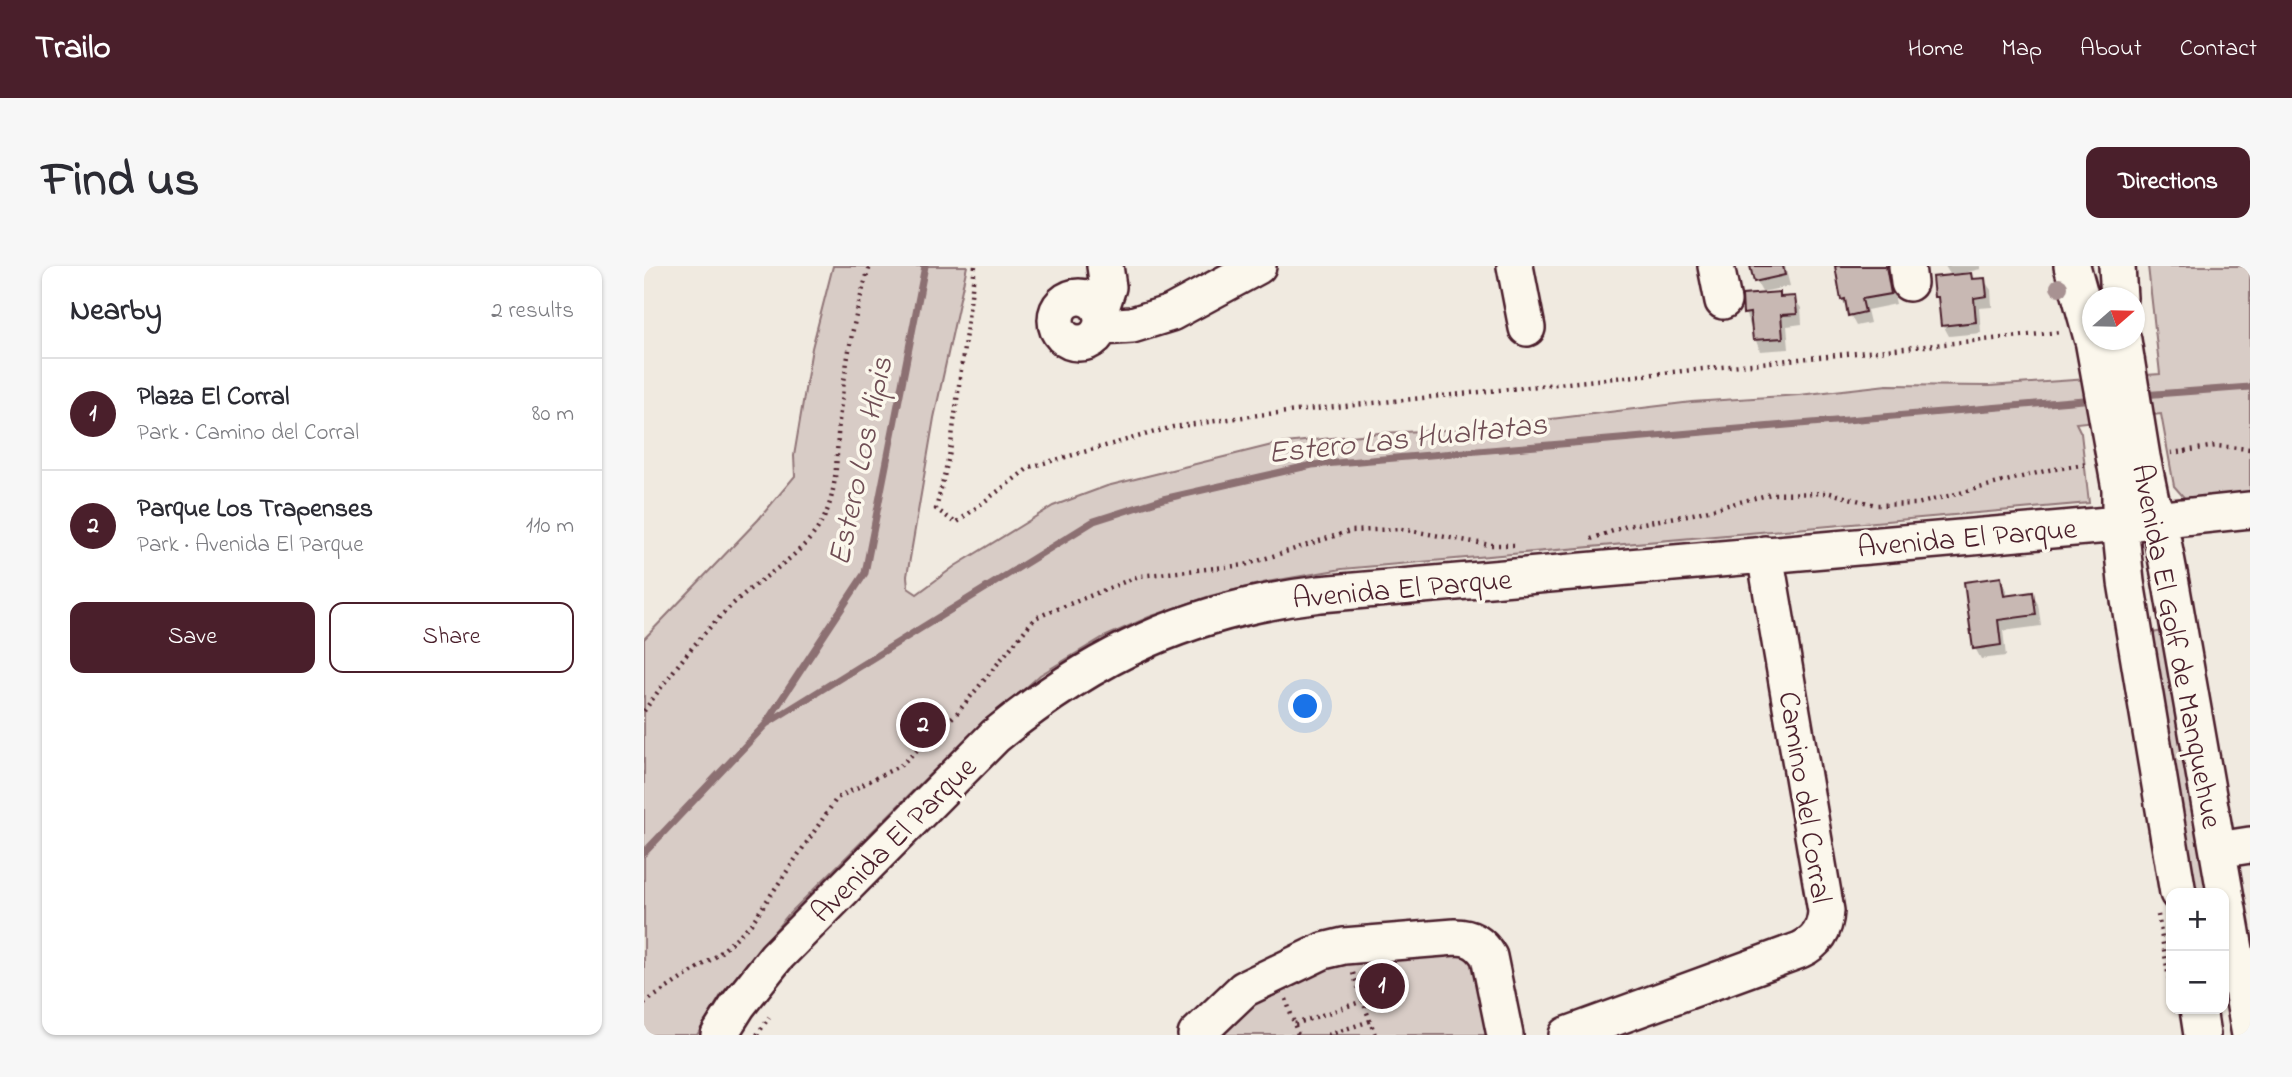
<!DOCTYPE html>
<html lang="en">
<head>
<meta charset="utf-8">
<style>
  :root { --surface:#fff; --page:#f7f7f7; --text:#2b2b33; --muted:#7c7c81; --line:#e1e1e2; --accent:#4a1f2b }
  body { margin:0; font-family:"Indie Flower",sans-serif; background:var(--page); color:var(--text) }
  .controls { position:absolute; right:21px; bottom:21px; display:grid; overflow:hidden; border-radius:14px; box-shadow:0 2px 5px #0004 }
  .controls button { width:63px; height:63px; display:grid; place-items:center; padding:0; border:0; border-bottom:2px solid var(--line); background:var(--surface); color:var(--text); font:35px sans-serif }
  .compass { position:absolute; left:1438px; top:21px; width:63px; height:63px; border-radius:50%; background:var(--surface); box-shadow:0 2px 5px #0004; rotate:70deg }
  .you { position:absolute; left:662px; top:441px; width:24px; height:24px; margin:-18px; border:5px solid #fff; border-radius:50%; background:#1a73e8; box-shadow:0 0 0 10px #1a73e833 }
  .badge { display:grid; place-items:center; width:46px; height:46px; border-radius:50%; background:var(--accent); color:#fff; font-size:23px; font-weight:700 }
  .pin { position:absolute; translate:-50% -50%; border:4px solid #fff; box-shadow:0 2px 7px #0006 }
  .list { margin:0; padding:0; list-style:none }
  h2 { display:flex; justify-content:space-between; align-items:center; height:91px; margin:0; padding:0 28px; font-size:30px }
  h2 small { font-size:23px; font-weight:400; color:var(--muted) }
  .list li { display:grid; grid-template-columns:46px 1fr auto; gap:21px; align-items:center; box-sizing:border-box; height:112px; padding:0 28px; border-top:2px solid var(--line) }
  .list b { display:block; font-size:26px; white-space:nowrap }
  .list p { margin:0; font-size:23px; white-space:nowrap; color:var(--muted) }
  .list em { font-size:23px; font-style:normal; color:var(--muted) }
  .actions { display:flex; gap:14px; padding:21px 28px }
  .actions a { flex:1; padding:16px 0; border:2px solid var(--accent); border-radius:14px; text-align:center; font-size:24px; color:var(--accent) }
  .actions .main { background:var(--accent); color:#fff }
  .map { position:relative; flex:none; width:1606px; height:769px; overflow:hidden; border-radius:14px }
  header { display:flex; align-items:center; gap:42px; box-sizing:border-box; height:98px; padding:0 35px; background:var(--accent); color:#fff }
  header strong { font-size:33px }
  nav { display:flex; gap:38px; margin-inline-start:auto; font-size:24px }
  .intro { display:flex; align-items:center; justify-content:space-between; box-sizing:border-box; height:168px; padding:0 42px }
  h1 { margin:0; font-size:49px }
  .button { padding:18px 32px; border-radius:14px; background:var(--accent); color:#fff; font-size:24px; font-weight:700 }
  main { display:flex; gap:42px; padding:0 42px }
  aside { flex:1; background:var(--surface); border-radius:14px; box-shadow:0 2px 5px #0004 }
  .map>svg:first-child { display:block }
  .green { fill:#d8ccc6; stroke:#917678; stroke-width:2 }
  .shadow { fill:#0003 }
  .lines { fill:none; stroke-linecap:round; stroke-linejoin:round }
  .stream { stroke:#8c6f72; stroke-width:7 }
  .building { fill:#c8b8b3; stroke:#4a1f2b; stroke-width:2 }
  .minor-casing { stroke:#4a1f2b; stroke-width:40 }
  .path { stroke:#4a1f2b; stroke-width:4.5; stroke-dasharray:2 5; stroke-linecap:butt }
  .minor { stroke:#fbf7ec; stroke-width:35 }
  .tree { fill:#a89292 }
  .labels { text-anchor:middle; stroke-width:7; stroke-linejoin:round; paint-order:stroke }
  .street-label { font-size:30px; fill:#4a1f2b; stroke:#fbf7ec }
  .water-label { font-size:32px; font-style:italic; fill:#704e55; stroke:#fbf7ec }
</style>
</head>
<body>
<header>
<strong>Trailo</strong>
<nav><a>Home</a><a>Map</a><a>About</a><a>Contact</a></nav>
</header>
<div class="intro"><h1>Find us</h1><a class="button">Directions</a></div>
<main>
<aside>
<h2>Nearby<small>2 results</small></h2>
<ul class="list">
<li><span class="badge">1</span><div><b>Plaza El Corral</b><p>Park · Camino del Corral</p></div><em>80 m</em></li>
<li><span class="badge">2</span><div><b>Parque Los Trapenses</b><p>Park · Avenida El Parque</p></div><em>110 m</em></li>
</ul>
<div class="actions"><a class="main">Save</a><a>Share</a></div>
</aside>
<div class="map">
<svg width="1606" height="769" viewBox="0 0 1606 769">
  <rect width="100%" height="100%" fill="#f0eae0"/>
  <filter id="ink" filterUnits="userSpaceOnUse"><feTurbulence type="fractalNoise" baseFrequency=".0143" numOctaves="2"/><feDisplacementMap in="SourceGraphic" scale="14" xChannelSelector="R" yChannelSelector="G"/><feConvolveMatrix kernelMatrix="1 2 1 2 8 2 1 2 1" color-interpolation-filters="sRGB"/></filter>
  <g filter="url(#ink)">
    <path class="green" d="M189,0H323L290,152L263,310L264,322L273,328L311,300L409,240L463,220L632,178L735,167L824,163L1048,136L1155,129L1243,119L1345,120L1516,108L1504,0H1606V228L1543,235L1530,220L1517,148L1432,157L1437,167L1445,237L698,303L623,316L566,330L505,351L458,372L396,409L285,509L144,649L77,729L53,769H0V373L114,254L151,210L150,190L168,82Z
      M1519,365L1567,627H1547L1508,367Z
      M816,683L835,697L847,769H572L604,737L671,703L699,696Z"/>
    <path class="shadow" d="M1104,0H1141L1146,20L1118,26L1112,15L1109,1Z
      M1192,0H1242L1246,8L1252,38L1223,44L1226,57L1212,60L1198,33Z
      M1301,0H1336L1337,3L1318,7L1319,9L1327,8L1330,15L1340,14L1347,24L1348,41L1335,42L1337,67L1305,70L1299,59L1297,38L1292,30L1307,10Z
      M1135,28L1137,33L1150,32L1157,42L1158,58L1143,60L1145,83L1116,85L1101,47Z
      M1356,313L1363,324V331L1388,328L1394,338L1397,360L1359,365L1362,390L1337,393L1331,382Z"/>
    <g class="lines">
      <path class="stream" d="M1498,129L1606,121
        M124,454L221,307L281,0
        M0,587L122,458L450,255L519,233L668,199L1451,133"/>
    </g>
    <path class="building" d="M1106,0H1139L1141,9L1110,16Z
      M1191,0H1242L1247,28L1218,33L1221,46L1204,50L1201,33L1197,34Z
      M1327,7L1328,13L1341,12L1343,30L1330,32L1332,56L1297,60L1294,31H1290L1288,11Z
      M1136,26V31L1151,30L1153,48L1137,49L1139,72L1109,74L1106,47L1099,48L1098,29Z
      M1357,311L1360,330L1389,326L1392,349L1354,354L1357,379L1329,383L1320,316Z"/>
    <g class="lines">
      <defs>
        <path id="minor" d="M871,0L883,62
          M1072,0L1079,35
          M1263,0L1265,17
          M1428,0L1448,72
          M1473,0L1475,32
          M412 54a23 23 0 1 1 46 0a23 23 0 1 1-46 0Z
          M456,45L464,21L461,0
          M457,61L488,59L527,47L614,0
          M1449,74L1476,223V258L1482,316L1534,627
          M1479,74L1498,191L1507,234L1515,254L1526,312L1606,769
          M1574,584L1606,579
          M1554,743L1558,769
          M75,769L94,739L132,691L351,470C451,388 547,343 676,328L1453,260L1606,244
          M552,769L600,723L679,685L700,680L811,671C827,671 837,677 845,691L861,769
          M923,769L1156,684C1173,676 1181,664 1182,645L1121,288"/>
      </defs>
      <use href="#minor" class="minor-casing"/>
      <path class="path" d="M331,0L306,186L292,243L312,257L386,201L529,161L614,149L1416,66
        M1527,187L1572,180L1606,183
        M947,273L983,260L1049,248L1127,228L1186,227L1232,239L1273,238L1405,204L1444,198
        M0,445C30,403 61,362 100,328C124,308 154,290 172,265C197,231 191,184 196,146C202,97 210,47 226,0
        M1514,649L1527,724
        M709,707L731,769
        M642,733L654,769
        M0,737L74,689L107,658L193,532L257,499L314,446L391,352L495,310L601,299L706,265L757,263L846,279H872
        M651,758L719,735
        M113,769L125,751
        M684,769L726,755"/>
      <use href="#minor" class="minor"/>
    </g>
    <circle class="tree" cx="1415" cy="21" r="9"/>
  </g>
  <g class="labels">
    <g class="street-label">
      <text transform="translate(1323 271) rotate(-5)" y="10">Avenida El Parque</text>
      <text transform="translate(758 322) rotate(-5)" y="10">Avenida El Parque</text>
      <text transform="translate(1534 380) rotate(79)" y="10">Avenida El Golf de Manquehue</text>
      <text transform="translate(1162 531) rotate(81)" y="10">Camino del Corral</text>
      <text transform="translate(249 573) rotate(-45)" y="10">Avenida El Parque</text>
    </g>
    <g class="water-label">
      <text transform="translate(763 171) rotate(-6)" y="11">Estero Las Hualtatas</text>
      <text transform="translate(215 195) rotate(-78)" y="11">Estero Los Hipis</text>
    </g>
  </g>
</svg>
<div class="controls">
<button>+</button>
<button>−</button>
</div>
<svg class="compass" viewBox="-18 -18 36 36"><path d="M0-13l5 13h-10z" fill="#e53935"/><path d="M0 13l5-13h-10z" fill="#7c7c81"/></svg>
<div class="you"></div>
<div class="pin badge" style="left:738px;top:720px">1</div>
<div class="pin badge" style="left:279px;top:459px">2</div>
</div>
</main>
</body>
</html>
